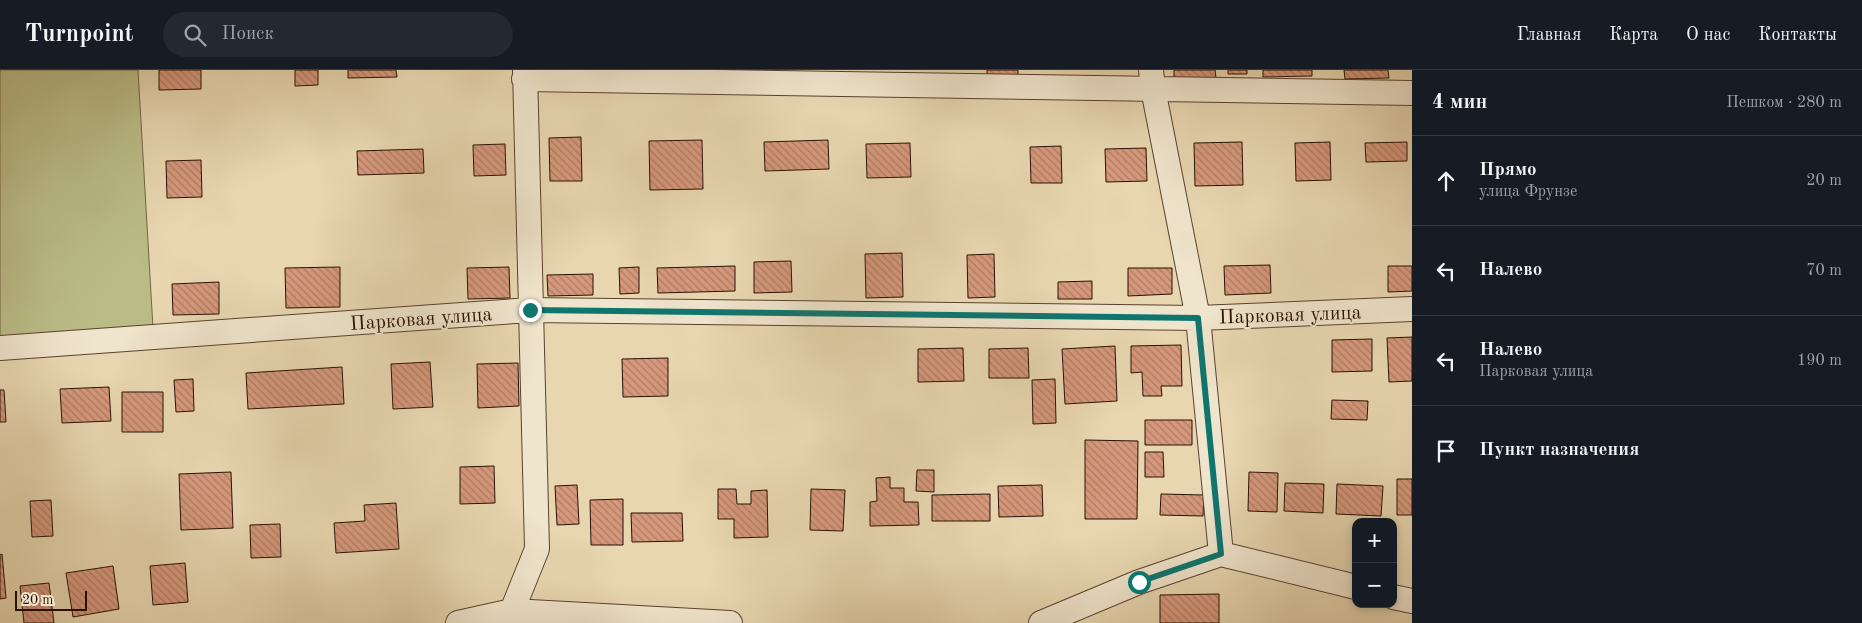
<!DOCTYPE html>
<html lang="ru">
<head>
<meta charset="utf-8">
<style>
  :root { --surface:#171b24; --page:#242831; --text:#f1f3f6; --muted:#9ea1a6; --line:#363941 }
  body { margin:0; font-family:"Old Standard TT",serif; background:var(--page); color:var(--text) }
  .controls { position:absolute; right:15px; bottom:15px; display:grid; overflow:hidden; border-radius:10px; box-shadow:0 2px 8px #0003 }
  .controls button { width:45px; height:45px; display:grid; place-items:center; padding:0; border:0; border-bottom:1px solid var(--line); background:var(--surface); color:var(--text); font:25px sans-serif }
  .scale { position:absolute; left:15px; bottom:12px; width:72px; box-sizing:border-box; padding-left:5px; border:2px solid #2b1102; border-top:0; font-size:14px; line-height:18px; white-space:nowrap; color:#2b1102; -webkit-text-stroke:4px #efe4cc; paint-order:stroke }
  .stop { position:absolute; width:15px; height:15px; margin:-11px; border:4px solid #0f766e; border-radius:50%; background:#fff }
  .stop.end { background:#0f766e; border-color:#fff; box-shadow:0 1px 5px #0008 }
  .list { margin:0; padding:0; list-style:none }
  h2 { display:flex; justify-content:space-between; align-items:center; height:65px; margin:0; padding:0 20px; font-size:21px }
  h2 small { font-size:16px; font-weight:400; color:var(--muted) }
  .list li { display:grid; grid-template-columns:32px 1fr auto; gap:15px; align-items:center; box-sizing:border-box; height:90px; padding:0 20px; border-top:1px solid var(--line) }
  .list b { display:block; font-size:19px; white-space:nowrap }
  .list p { margin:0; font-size:16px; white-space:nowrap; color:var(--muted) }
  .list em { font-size:16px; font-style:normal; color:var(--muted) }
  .icon { flex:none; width:28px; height:28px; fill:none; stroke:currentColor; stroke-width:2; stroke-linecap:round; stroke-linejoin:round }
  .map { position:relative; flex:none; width:1412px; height:553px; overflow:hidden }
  header { display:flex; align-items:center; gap:30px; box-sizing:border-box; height:70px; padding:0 25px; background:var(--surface); border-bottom:1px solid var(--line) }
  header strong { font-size:24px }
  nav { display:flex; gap:28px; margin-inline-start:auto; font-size:18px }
  .search { width:350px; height:45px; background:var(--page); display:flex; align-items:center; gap:12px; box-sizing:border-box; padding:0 18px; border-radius:28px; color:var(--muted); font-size:19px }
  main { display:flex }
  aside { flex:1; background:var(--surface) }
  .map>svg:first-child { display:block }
  .park { fill:#babc87; stroke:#726644 }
  .building { fill:url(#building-back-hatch); stroke:#2b1102 }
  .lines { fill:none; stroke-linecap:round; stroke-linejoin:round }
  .minor-casing { stroke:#5a422e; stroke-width:26 }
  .minor { stroke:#efe4cc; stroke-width:24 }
  .route { stroke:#0f766e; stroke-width:6 }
  .labels { text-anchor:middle; stroke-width:4; stroke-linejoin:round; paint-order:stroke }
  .street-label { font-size:20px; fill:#2b1102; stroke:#efe4cc }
</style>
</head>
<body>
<header>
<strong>Turnpoint</strong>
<div class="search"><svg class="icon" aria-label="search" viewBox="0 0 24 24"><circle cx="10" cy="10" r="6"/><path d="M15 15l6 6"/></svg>Поиск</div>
<nav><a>Главная</a><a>Карта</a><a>О нас</a><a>Контакты</a></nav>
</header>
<main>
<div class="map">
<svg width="1412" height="553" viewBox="0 0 1412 553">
  <defs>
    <pattern id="building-back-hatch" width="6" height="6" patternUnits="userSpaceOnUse" patternTransform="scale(1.25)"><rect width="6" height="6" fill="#d5987c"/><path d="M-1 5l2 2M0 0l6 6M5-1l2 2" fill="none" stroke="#ad7b63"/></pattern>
  </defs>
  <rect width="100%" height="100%" fill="#e7d6b0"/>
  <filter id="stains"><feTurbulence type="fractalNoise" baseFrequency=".004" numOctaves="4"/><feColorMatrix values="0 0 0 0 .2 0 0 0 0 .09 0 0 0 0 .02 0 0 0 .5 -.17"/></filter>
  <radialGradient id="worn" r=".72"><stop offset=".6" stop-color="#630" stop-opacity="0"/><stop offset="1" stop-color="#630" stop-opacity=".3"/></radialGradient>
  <path class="park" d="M0,0H138L153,258L0,268Z"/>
  <path class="building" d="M159,0H201V19L159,20Z
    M295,0H318V15L295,16Z
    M348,0H396L397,7L348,8Z
    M987,0H1018V9H987Z
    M1174,0H1215L1216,8L1174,9Z
    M1228,0H1247V4H1228Z
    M1263,0H1312V6L1263,7Z
    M1344,0H1388L1389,8L1345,9Z
    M581,67L582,111H550L549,68Z
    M702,70L703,119L650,120L649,71Z
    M828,70L829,99L765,101L764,72Z
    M1242,72L1243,115L1195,116L1194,73Z
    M1330,72L1331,110L1296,111L1295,73Z
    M1407,72V91L1366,92L1365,73Z
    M910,73L911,107L867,108L866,74Z
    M505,74L506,105L474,106L473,75Z
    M1061,76L1062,113H1031L1030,77Z
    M1146,78L1147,111L1106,112L1105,79Z
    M423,79L424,103L358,105L357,81Z
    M201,90L202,127L167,128L166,91Z
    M902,183L903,227L866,228L865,184Z
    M994,184L995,227L968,228L967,185Z
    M791,191L792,222L754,223V192Z
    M1270,195L1271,223L1225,225L1224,196Z
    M735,196V221L658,223L657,198Z
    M1388,196H1412V221L1388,222Z
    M340,197V237L286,238L285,198Z
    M509,197L510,228L468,229L467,198Z
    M639,197V223L620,224L619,198Z
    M1128,198H1172V224L1128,226Z
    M593,204V225L548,226L547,205Z
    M1092,211V229H1058V212Z
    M219,212V244L173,245L172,214Z
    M1412,267V311L1389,312L1387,268Z
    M1372,269V301L1332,302V270Z
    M1181,275L1182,316H1161L1162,326H1143L1142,302L1131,303V276Z
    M1115,276L1117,331L1065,334L1062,279Z
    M963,278L964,311L918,312V279Z
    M1028,278L1029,308H989V279Z
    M668,288V326L623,327L622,289Z
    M430,292L433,337L393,339L391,294Z
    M518,293L519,336L478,338L477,294Z
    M342,297L344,334L248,339L246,303Z
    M193,309L194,341L176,342L174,310Z
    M1055,309L1056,353L1033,354L1032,310Z
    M109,317L111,351L62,353L60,319Z
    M0,320H4L6,352H0Z
    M122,322H163V362H122Z
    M1332,330L1368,331L1367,350L1331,349Z
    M1145,350H1192V375H1145Z
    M1085,370L1138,371L1137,449H1085Z
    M1145,382H1163L1164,407H1145Z
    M494,396L495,433L460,434V397Z
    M917,400H934V422L916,421Z
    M231,402L233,458L181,460L179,404Z
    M1249,402L1278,403L1277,442L1248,441Z
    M890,407V418H904V432H918L919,455L870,456V432L877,431L876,408Z
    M1397,409H1412V445H1397Z
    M1285,413L1324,414L1323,443L1284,441Z
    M1337,414L1383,416L1381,446L1336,444Z
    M577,415L579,454L557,455L555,416Z
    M1042,415L1043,446L999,447L998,416Z
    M718,419H736L737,434H751V421L767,420L768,467L734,468V449H718Z
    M811,419L845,420L843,461L810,460Z
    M990,424V451H932V425Z
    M1161,424L1204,425L1203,446L1160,445Z
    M623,429V475H591L590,430Z
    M51,430L53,466L32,467L30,431Z
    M396,433L399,479L336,483L334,453L365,451L364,435Z
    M631,443H682L683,471L632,472Z
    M280,454L281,487L251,488L250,455Z
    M2,484L6,528L0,529V485Z
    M185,493L188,532L153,535L150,496Z
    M113,496L119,539L73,547L66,503Z
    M49,513L54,553H24L20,516Z
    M1219,524V553H1160V525Z"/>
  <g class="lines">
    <defs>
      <path id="minor" d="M1151,0L1153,19L1198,248L1221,484
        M524,9L1412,23
        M0,278L530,240L1198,248L1412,239
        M1393,527L1412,531
        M512,541L537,479L525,0
        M458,553L512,541L730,553
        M1041,553L1139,512L1221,484L1356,517"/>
    </defs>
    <use href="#minor" class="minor-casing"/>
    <use href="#minor" class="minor"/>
  </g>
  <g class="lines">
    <path class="route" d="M530,240L1198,248L1221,484L1139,512"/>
  </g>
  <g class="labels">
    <g class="street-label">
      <text transform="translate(1290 244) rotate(-2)" y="7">Парковая улица</text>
      <text transform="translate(421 248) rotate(-4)" y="7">Парковая улица</text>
    </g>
  </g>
  <rect width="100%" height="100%" filter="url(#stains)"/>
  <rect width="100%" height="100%" fill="url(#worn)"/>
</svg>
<div class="controls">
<button>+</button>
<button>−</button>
</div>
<div class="scale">20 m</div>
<div class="stop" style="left:1139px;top:512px"></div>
<div class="stop end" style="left:530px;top:240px"></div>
</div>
<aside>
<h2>4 мин<small>Пешком · 280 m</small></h2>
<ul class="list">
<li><svg class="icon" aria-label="ahead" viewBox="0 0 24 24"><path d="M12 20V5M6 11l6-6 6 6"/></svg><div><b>Прямо</b><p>улица Фрунзе</p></div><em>20 m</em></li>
<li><svg class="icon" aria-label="left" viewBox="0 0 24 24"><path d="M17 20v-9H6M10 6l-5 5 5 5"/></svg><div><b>Налево</b></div><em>70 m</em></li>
<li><svg class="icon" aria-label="left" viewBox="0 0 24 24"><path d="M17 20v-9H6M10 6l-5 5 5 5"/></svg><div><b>Налево</b><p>Парковая улица</p></div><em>190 m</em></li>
<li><svg class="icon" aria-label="arrive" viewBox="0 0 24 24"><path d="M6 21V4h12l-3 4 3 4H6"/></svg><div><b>Пункт назначения</b></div></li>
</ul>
</aside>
</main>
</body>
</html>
